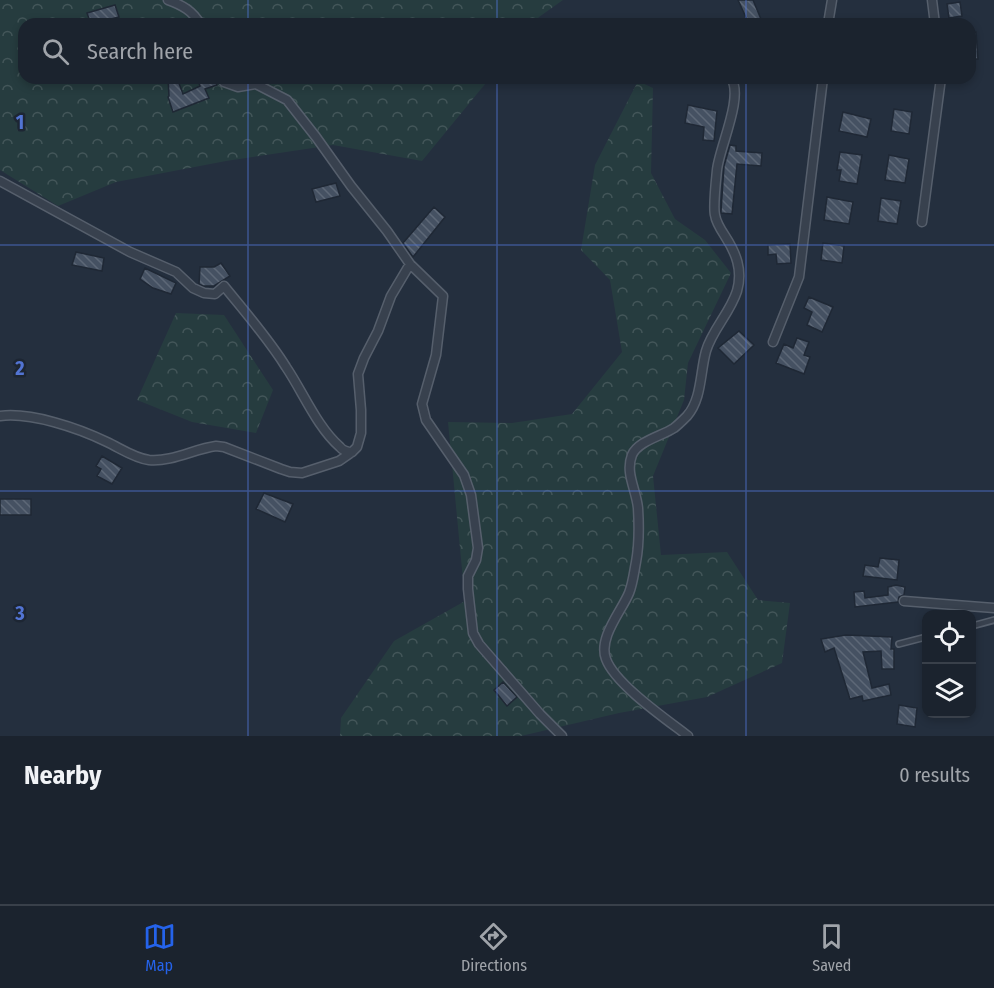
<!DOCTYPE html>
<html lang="en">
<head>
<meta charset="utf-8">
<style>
  :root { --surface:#1b232e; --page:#282f3a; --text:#f1f3f6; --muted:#a0a4aa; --line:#39404a; --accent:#2563eb }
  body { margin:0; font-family:"Fira Sans Condensed",sans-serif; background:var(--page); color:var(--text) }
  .controls { position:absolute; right:18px; bottom:18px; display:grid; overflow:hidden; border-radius:12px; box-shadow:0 3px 9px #0003 }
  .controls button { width:54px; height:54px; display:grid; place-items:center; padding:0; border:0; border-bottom:2px solid var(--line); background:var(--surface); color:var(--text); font:30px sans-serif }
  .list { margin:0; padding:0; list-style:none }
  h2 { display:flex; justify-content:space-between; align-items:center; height:78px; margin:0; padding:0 24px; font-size:26px }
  h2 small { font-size:20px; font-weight:400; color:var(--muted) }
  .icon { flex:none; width:33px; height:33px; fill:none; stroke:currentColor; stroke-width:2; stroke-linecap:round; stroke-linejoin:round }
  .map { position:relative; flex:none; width:994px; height:736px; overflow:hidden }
  .search { position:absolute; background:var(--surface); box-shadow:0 3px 9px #0003; left:18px; right:18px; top:18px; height:66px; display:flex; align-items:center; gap:15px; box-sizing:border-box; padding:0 21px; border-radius:18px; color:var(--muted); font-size:22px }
  .sheet { height:168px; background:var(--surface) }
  nav { display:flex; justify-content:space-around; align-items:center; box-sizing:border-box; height:84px; border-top:2px solid var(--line); background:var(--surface); font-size:16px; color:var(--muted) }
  nav a { display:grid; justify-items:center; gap:3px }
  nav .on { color:var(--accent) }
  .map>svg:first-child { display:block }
  .forest { fill:url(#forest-crowns) }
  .building { fill:url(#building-back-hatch); stroke:#1f2835; stroke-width:1.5 }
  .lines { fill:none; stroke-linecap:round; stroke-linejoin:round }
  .lane-casing { stroke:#565f6c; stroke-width:8 }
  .street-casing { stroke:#565f6c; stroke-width:11 }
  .lane { stroke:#38414e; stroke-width:4.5 }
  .street { stroke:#38414e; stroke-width:8 }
  .grid { fill:none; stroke:#5274d3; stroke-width:1.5; stroke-opacity:0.55 }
  .grid-label { font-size:20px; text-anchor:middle; font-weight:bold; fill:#5274d3; stroke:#1d2633; stroke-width:5; stroke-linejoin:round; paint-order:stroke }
</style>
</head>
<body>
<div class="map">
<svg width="994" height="736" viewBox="0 0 994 736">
  <defs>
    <pattern id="forest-crowns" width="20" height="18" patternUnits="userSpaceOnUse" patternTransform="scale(1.5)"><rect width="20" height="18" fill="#263c3f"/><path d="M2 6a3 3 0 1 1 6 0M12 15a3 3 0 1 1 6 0" fill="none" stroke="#435659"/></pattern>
    <pattern id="building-back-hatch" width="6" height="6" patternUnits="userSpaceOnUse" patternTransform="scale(1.5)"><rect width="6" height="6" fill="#455162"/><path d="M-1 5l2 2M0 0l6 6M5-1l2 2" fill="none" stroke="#5d6877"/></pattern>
  </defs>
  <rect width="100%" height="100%" fill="#242f3e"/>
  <path class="forest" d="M0,0H563L539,17L534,24H24V78H490L422,161L333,145L226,161L116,182L58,206L0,170Z
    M638,81L653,88L651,173L675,219L705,240L731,273L688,363L684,400L653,476L661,555L727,552L758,600L790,603L782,663L707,697L619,713L521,736H340L341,718L394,641L465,601L448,422L512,423L572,414L622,352L610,280L581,250L595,165Z
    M176,313L224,315L273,390L256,433L192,422L137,400Z"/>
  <path class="building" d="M738,0H753L763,24H749Z
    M960,2L962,16L949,18L947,4Z
    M115,5L119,17L91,24L87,13Z
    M976,32L978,59H970V33Z
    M168,78H177L183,94L200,86L197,78H215L217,85L205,89L209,98L173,112L168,97L169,96Z
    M688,105L717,111L714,141L703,140L704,127L685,123Z
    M894,109L912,112L909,134L891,131Z
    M843,112L871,119L867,137L839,131Z
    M730,145L736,146V151L762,153L761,166L737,164L732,214L721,213V211L724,166Z
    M840,152L862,155L857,184L839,181L841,170H837Z
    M889,155L909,159L905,183L885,180Z
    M336,183L340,196L316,202L312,189Z
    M827,197L853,202L849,224L824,220Z
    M881,198L901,201L897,224L878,221Z
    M434,207L445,217L413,257L403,243Z
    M823,243L844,246L842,263L821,260Z
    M790,244L791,263L777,264L776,254L768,255V245Z
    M76,252L104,258L102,271L72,265Z
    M221,263L230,276L214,286H203L199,284L200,267H214Z
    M145,268L176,283L171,294L153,288L140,279Z
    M809,297L833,307L822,332L807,325L812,312L804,308Z
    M739,331L754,345L734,364L718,348Z
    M797,338L809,342L804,355L810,357L804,374L776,363L784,344L793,348Z
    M102,456L122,468L112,484L97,476L101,469L96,466Z
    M264,493L293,504L285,522L256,509Z
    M0,499H31V515H0Z
    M880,558L899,560L897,580L863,576L865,565L878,567Z
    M896,585L905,587L904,595L899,597L898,602L855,607L854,592L864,591L865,598L888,595V587Z
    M846,635L892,637L891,649H894V669H882L881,651L863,652L872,688L889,684L891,695L863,701L862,696L850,699L834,648L825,652L821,639Z
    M503,682L517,697L507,706L494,690Z
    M899,705L917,708L915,727L897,724Z"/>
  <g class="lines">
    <defs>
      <path id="lane" d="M972,626L994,620
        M899,644L926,637"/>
      <path id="street" d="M168,0C182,5 193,11 200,24
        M932,0L935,24
        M828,24L832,0
        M221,78L224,82L238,87L256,84L287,100L316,137L351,186L387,231L410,264L443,296L436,355L422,404L426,420L464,475L471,495L478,548L476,560L468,576V589L473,633L479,644L540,714L562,736
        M0,181L130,252L176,272L193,288L204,293L215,294L224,286C245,312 268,338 286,367C303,392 317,427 340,447C343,451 348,452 352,452
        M922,222L941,78
        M773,342L799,277L823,78
        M0,416C31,412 78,428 107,442C120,448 134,458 149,460C172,462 194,449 216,446L224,447L281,469L290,472L302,473L339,461L352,452L357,447L361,433V410L358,374L364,358L378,331L391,296L410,264
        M904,601L994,608
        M688,736C666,719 615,684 606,659C598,638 621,612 629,593C633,583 634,572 636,562C639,546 639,524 638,508C636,489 625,473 632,455C638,441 662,436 674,428C678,425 683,420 687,416C702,399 700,372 706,351C712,330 730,313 737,291C743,270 736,253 725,236C721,230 716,222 715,215C713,207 716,180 717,170C719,148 744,97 731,78"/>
    </defs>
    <use href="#lane" class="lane-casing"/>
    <use href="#street" class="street-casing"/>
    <use href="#lane" class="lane"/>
    <use href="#street" class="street"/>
  </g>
  <path class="grid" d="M248,0V24M497,0V24M746,0V24M248,78V736M497,78V736M746,78V736M0,245H994M0,491H994"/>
  <g class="grid-label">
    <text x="20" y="129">1</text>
    <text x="20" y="375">2</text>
    <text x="20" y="620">3</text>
  </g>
</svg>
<div class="controls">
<button><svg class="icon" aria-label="locate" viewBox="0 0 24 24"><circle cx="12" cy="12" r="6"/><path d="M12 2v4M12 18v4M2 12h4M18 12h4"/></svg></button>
<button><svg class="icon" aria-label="layers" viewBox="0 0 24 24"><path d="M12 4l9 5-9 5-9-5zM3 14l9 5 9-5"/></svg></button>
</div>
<div class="search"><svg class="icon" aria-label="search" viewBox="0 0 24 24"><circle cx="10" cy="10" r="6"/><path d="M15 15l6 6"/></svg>Search here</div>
</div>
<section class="sheet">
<h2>Nearby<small>0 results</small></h2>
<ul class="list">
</ul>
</section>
<nav>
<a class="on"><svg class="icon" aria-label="map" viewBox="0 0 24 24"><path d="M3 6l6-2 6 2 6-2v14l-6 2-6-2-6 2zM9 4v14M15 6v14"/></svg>Map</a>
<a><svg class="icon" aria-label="directions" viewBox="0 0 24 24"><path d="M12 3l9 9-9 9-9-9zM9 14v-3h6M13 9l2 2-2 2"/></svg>Directions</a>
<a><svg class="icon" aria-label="saved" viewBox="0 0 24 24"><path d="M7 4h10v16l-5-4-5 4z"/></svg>Saved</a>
</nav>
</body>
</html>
